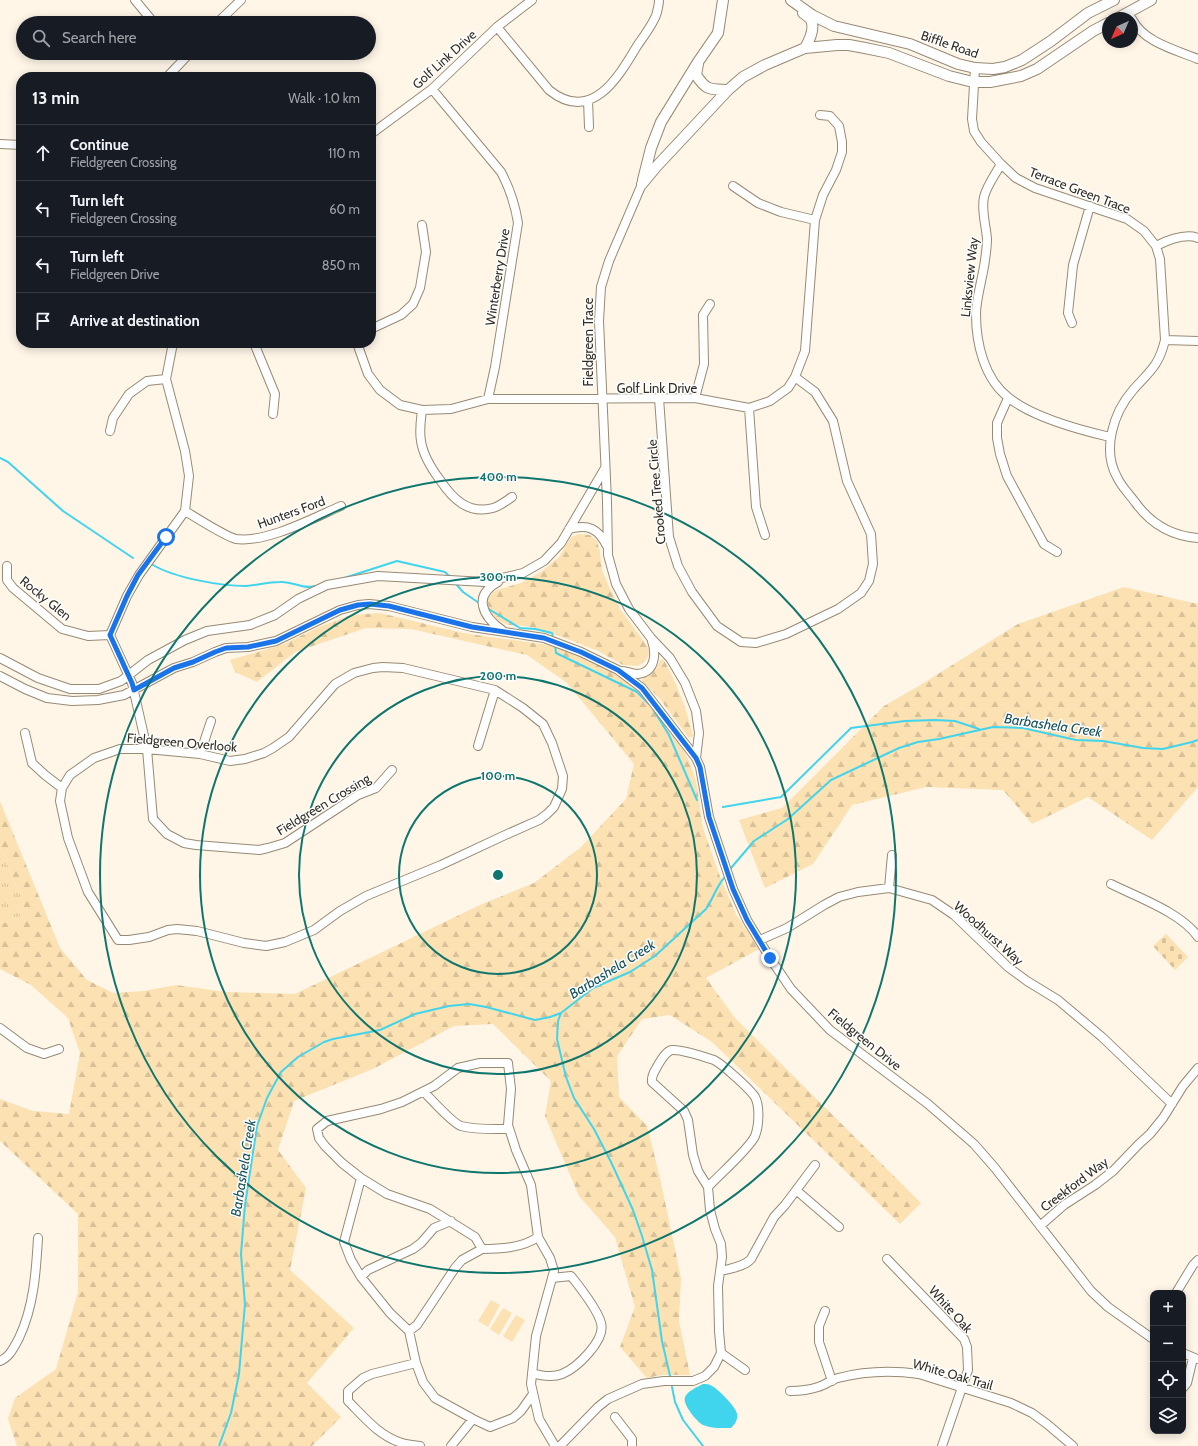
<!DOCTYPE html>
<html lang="en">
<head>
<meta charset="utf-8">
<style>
  :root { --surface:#171b24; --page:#242831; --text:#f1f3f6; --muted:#9ea1a6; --line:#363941 }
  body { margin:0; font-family:Cabin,sans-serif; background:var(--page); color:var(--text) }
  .controls { position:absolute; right:12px; bottom:12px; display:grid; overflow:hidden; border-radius:8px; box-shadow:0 2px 10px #0003 }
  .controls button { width:36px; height:36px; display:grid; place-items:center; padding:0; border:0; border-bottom:1px solid var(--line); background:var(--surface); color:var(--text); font:20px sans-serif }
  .compass { position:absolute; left:1102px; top:12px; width:36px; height:36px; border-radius:50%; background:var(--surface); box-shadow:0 2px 10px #0003; rotate:224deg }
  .stop { position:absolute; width:12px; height:12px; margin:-9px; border:3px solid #1a73e8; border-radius:50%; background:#fff }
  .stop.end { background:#1a73e8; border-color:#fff; box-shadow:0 1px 4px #0008 }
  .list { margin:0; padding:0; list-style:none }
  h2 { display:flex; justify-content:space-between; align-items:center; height:52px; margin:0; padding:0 16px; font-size:17px }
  h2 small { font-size:13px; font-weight:400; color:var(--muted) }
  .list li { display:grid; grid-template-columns:26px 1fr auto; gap:12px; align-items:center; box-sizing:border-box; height:56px; padding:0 16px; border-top:1px solid var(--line) }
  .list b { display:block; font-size:15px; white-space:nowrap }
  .list p { margin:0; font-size:13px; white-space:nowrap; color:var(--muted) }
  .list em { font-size:13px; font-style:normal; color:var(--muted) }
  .icon { flex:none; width:22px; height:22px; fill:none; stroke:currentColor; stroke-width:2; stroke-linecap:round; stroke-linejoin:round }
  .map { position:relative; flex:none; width:1198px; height:1446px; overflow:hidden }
  .search { position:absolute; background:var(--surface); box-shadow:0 2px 10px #0003; left:16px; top:16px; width:360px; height:44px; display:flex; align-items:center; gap:10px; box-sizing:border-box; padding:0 14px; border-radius:22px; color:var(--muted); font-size:15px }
  .panel { position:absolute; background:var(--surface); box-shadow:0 2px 10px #0003; left:16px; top:72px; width:360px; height:276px; border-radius:16px }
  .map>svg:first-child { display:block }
  .grass { fill:url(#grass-tufts) }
  .forest { fill:url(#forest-firs) }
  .cemetery { fill:url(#cemetery-stones) }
  .pitch { fill:#fce1b2 }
  .water { fill:#40d5ed }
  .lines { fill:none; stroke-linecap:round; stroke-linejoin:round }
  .stream { stroke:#40d5ed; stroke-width:2 }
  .minor-casing { stroke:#978a75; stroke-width:10 }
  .tertiary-casing { stroke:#978a75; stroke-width:12 }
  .minor { stroke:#fff; stroke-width:8 }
  .tertiary { stroke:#fff; stroke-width:10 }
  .route { stroke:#1a73e8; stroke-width:5 }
  .ring { fill:none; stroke:#0f766e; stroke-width:2 }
  .labels { text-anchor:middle; stroke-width:3; stroke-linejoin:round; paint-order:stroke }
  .street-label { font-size:13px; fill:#322d24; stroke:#fff }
  .water-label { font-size:14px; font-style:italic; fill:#16535d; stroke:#fff }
  .centre { fill:#0f766e; stroke:#fff; stroke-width:2 }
  .ring-label { font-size:12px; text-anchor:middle; font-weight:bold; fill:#0f766e; stroke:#fff; stroke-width:3; stroke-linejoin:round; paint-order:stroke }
</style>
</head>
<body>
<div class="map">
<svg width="1198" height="1446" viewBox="0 0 1198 1446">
  <defs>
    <pattern id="grass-tufts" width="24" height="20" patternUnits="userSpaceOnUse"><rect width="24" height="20" fill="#fce1b2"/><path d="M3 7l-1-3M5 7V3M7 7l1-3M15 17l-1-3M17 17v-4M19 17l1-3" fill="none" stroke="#d8c199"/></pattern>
    <pattern id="forest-firs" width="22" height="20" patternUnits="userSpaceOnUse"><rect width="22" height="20" fill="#fce1b2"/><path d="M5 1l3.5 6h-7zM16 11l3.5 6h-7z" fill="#d8c199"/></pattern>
    <pattern id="cemetery-stones" width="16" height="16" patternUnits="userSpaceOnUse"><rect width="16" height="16" fill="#fce1b2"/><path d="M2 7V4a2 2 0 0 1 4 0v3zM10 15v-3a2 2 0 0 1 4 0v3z" fill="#d8c199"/></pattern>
  </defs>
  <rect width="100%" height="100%" fill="#fff6e8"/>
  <path class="grass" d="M0,847L24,904L20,916L4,923L0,921Z"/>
  <path class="forest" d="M579,534L590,535L597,541L600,552L602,570L611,591L620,609L648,647L649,655L645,661L638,666L623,665L598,651L562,637L526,626L508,625L499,621L490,612L487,602L490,595L497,590L521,583L541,572L559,557L571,537Z
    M1124,587L1198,604V787L1152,840L1088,797L1032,824L1003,790L926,787L852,805L813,864L765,888L739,820L782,808L884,706L917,687L1018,624Z
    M380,613L463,633L548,645L574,654L603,667L629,683L644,696L684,751L691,765L697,786L703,828L719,874L736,914L759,949L706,978L735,1018L921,1203L900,1224L712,1042L670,1015L642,1019L617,1056L619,1097L647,1126L660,1178L681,1278L679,1321L690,1375H661L647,1378L620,1347L635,1307L615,1237L579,1196L545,1116L551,1081L493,1024L454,1026L373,1069L294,1101L278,1150L306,1188L290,1270L354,1328L307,1383L341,1417L312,1446H17L8,1419L15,1398L56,1369L78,1292V1214L0,1141V1099L33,1111L69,1114L80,1053L68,1018L31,985L0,969V921L4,923L20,916L24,904L0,847V801L60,948L87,980L113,993L144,991L176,985L226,992L295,994L480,905L534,883L581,847L626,799L634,764L566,682L527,655L411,629L366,628L295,652L257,682L235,672L230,660L284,644L319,627L351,615Z
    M660,660H664C678,687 686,706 693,736L689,738L659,698L642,681L643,678C651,674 657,670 660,660Z"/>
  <path class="cemetery" d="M1166,934L1188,957L1175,970L1153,946Z"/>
  <path class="pitch" d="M491,1300L500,1305L488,1327L478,1321Z
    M503,1308L512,1313L499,1335L490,1329Z
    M516,1315L525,1320L512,1342L503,1336Z"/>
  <path class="water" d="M703,1384C706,1384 709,1384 712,1386C718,1389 737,1408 737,1414C738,1420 735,1424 731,1428C722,1428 712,1429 703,1425C697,1422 682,1404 685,1397C688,1391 697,1387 703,1384Z"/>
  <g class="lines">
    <path class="stream" d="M0,458L8,462L63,511L133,558
      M153,565C175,578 221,586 246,586C257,585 269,582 280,582C293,581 303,590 315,586
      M341,579L397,561L445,572L450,577
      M456,584L463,592L479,603
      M487,608L520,628L535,629L552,633L553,637
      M555,645L556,653L637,692L649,704
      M653,709L669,735L697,800
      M723,807L781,797L851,728L905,721L935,720L955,721L979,729
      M731,868L754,841L788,819L831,780L899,748L918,742L939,739L993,727L1023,728L1076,740L1103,741L1143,748L1163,749L1192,742L1198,740
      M561,1013L558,1021L557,1039L566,1077L574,1098L594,1129L611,1162L633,1210L642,1236L652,1270L662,1341L670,1376
      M672,1387L675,1402L683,1420L703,1446
      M219,1446L231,1413L239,1374L245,1304L241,1254L245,1205L257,1126L267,1098L281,1072L298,1057L324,1042L333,1039L380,1030L415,1014L449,1006L469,1004L486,1007L535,1020L550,1017L561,1013L593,988L630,972L655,956L706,909C713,899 716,887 724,878"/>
    <defs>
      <path id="minor" d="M135,0L154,23
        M1132,19C1143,42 1176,50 1198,59
        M217,23L241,0
        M497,27L549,90C591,124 618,78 637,46C643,37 655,22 657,12C658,8 659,4 659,0
        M975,68L972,119L974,131L981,142L1001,164L1016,178L1035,188L1127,219L1144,231L1156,246L1160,259L1165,340C1159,366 1149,372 1133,390C1113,413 1102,450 1117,477C1121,486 1129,494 1135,502C1150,523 1171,536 1198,538
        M167,77L190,53
        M432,89L501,172C510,189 515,204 518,223L495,367L488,399
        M588,100L589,127
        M371,134L432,89L497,27L532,0
        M0,144L21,145
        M1001,164C995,175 987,185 984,197C981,210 986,225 987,239C987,246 986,253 985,260C983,277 976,298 976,314C976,343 984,379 1009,398C1033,417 1080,430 1110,437
        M642,184L609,261L601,287L599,321L607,501L608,555L616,584L629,609L651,638L670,658L685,683L696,711L699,733L696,758
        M733,186L758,203L781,212L815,220
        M1156,246C1168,240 1185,233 1198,238
        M1072,323L1068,313L1073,265L1090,206
        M371,329L401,315L413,304L420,288L426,252L422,225
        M1165,340L1198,341
        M173,343L166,379L185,451L189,476L185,511L139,575L127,596L110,635L132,683L147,749L153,819L167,834L184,843L196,845L259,850L268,848L285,843L358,795L376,788L392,770
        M254,343L275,394L273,414
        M357,343L368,374L380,390L400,405L422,410L451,409L488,399L695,398L749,408L770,401L788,388L795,377L805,351L815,220L823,195L836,170L842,152V142L839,126L830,116L820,115
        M659,398L669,537L678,566L692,592L717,626L741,642L756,643L786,634L838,609L861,593L869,581L873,564L871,534L847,481L833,421L815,392L795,377
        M695,398L704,364L703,315L710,304
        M1008,398L997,423V438L1000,454L1007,476L1044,544L1057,552
        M749,408L756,507L765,535
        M422,410C421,419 419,431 421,441C423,455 431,468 440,480C452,498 468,515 493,508C500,506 506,501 512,497
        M110,431L113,418L129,394L147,381L166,379
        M185,511C195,517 226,537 236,539C267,543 313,518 341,506
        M569,529C588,524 598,528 607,546
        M7,566V580L13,588L62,629L88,636L110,635
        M498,582C472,596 483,617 502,630
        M0,658L38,678L70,689H99L121,681L148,660L185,640L207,631L250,625L275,615L298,599L327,585L378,576L485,582L523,573L544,561L561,543L605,468
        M383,667L403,668L495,690L523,708L543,724L552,743L563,776L562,789L554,807L547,814L539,820L503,836L441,865L366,896L340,911L314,930L285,942L266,946L244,943L197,931L177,929L168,930L149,937L129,940H118L88,892L68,838L60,801L62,788L70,775L94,758L120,749H147L200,754L230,761L245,759L264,753L273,748L289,737L335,684L354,673L373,668Z
        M622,671C627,671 633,674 638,674C656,672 656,653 652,641
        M0,676L25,689L47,698L72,701L98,700L124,695L174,668L193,662L215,652L226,648L248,647L276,641L340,610L358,605L369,604L389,606L472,627L544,638L581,652L618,670L642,688L696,758L700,767L709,817L733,889L747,920L770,958L791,989L830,1030L928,1104L974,1144L995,1168L1091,1291L1108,1307L1153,1339
        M25,733L32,763L45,775L62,788
        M478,746L495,690
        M200,754L211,721
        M1111,884C1137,897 1182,913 1198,937
        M889,888L892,855
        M760,940L787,928L824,905L839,897L858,892L889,888L932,900L954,915L1008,967L1027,981L1058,1000L1102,1037L1172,1104
        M0,1028L27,1048L44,1054L59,1049
        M424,1092C432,1100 452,1123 461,1126C477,1130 493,1129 509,1129
        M361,1178L344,1242L351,1260L361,1277L390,1313L409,1331L416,1363L423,1382L435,1398L473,1419L490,1427L513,1418L521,1411L533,1394
        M708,1187C718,1176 750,1148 755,1136C759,1126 760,1106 755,1097C750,1089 722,1064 714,1060C705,1057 681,1049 672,1050C666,1051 661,1060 658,1065C655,1071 651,1075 652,1082L684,1111L688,1120L693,1155L698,1171L708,1187L710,1210L715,1229L721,1244L722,1257L718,1286L719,1331L721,1353L745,1370
        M796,1190L839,1227
        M1040,1226L1064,1205L1095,1185L1113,1171L1139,1144L1150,1134L1163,1118L1183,1086L1198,1068
        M538,1237L531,1185L516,1150L508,1125L511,1089L508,1063H480L458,1068L434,1086L402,1102L381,1109L327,1121L317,1129L319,1138L325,1146L342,1163L361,1178L387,1194L430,1209L475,1237L482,1249C500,1249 522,1248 538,1237L550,1258L554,1271L536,1336L531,1384L539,1419L555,1446
        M887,1259L964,1339L967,1347L968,1370L942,1446
        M721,1271C731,1268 744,1267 751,1259L774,1217L785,1205L815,1165
        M361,1277L368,1270L413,1249L421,1243L434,1228L451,1221
        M1176,1293L1193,1265L1198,1260
        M825,1311L819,1326V1342L832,1381
        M409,1331L417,1325L455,1268L462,1260L482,1249
        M1183,1353L1197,1359
        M0,1361C10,1357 14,1347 19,1338C34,1306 36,1272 38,1238
        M416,1363L372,1374L363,1378L348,1391V1401C364,1417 379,1436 402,1443C408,1445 414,1445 420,1446
        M532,1373C542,1376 552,1378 562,1374C577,1368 606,1340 601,1323C598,1311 579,1286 571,1276L552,1278
        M1183,1388L1187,1383L1193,1358
        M790,1391C800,1391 809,1390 818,1387C825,1385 831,1380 838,1378C865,1371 891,1370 919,1374L1011,1403L1032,1413L1047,1424L1073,1446
        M615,1417L632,1439V1446
        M451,1446L473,1419
        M560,1446L598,1407L608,1399L642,1384L664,1381H693L705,1376L714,1367L721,1353"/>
      <path id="tertiary" d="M791,0L812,15L834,26L910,44L958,64L975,68L993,69L1005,67L1022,60L1051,41L1088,13L1114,0
        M803,13C806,15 809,17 811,20C815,28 809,41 805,48
        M1118,18L1151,0
        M698,64L696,75C707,91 709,89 728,90
        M643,180L651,148L661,122L698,62L718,33L723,0
        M642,184L656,167L728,90L743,77L765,65L805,48L837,45H849L865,48L889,53L949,76L973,82H990L1021,76L1037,69L1093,31L1108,23"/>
    </defs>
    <use href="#minor" class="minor-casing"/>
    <use href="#tertiary" class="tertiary-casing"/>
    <use href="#minor" class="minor"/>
    <use href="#tertiary" class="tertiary"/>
  </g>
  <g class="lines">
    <path class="route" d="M166,537L138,575L127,596L110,635L132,683L134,690L174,668L193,662L215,652L226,648L248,647L276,641L340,610L358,605L370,604L389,606L472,627L544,638L581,652L618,670L642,688L696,758L700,767L709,817L733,889L747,920L770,958"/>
  </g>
  <g class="ring">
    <circle cx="498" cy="875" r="99"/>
    <circle cx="498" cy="875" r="199"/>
    <circle cx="498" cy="875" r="298"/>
    <circle cx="498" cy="875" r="398"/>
  </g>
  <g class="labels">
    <g class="street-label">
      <text transform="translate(950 44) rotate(19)" y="5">Biffle Road</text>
      <text transform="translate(444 59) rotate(-42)" y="5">Golf Link Drive</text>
      <text transform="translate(1080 190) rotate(21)" y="5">Terrace Green Trace</text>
      <text transform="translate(497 277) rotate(-81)" y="5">Winterberry Drive</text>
      <text transform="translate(969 277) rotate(-84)" y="5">Linksview Way</text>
      <text transform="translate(588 342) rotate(-90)" y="5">Fieldgreen Trace</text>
      <text x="657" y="393">Golf Link Drive</text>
      <text transform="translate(656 492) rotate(-95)" y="5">Crooked Tree Circle</text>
      <text transform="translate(291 512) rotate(-20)" y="5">Hunters Ford</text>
      <text transform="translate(46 598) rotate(39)" y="5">Rocky Glen</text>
      <text transform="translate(182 742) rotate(5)" y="5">Fieldgreen Overlook</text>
      <text transform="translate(323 804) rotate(-31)" y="5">Fieldgreen Crossing</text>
      <text transform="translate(989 933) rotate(42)" y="5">Woodhurst Way</text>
      <text transform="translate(865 1039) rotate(39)" y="5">Fieldgreen Drive</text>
      <text transform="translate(1074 1184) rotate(-37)" y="5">Creekford Way</text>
      <text transform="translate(951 1309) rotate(48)" y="5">White Oak</text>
      <text transform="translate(953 1374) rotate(16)" y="5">White Oak Trail</text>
    </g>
    <g class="water-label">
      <text transform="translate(1053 725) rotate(8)" y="5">Barbashela Creek</text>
      <text transform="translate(612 969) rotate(-32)" y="5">Barbashela Creek</text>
      <text transform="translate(243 1168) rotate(-81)" y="5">Barbashela Creek</text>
    </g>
  </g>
  <circle cx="498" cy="875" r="6" class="centre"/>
  <g class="ring-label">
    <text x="498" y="481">400 m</text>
    <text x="498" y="581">300 m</text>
    <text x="498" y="680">200 m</text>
    <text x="498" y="780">100 m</text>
  </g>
</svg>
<div class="controls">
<button>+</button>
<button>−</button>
<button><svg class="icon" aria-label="locate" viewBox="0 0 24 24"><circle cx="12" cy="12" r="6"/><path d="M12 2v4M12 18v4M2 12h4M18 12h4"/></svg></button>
<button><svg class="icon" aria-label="layers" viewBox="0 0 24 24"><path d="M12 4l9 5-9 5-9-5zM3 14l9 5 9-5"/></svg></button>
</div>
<svg class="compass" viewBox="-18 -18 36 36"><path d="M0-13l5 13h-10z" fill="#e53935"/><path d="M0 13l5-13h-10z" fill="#9ea1a6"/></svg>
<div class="stop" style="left:166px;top:537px"></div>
<div class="stop end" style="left:770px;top:958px"></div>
<div class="search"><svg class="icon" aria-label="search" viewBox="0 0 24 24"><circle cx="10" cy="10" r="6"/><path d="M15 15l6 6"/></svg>Search here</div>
<section class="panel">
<h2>13 min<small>Walk · 1.0 km</small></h2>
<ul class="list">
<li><svg class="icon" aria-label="ahead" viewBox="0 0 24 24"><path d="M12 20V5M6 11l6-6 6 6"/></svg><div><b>Continue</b><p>Fieldgreen Crossing</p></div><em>110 m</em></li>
<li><svg class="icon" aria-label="left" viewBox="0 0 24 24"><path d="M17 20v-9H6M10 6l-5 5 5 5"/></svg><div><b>Turn left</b><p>Fieldgreen Crossing</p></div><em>60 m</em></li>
<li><svg class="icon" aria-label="left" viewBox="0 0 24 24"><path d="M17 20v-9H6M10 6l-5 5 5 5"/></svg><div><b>Turn left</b><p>Fieldgreen Drive</p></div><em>850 m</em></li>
<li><svg class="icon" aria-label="arrive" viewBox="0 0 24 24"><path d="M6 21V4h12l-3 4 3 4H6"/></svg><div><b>Arrive at destination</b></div></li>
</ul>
</section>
</div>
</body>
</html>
